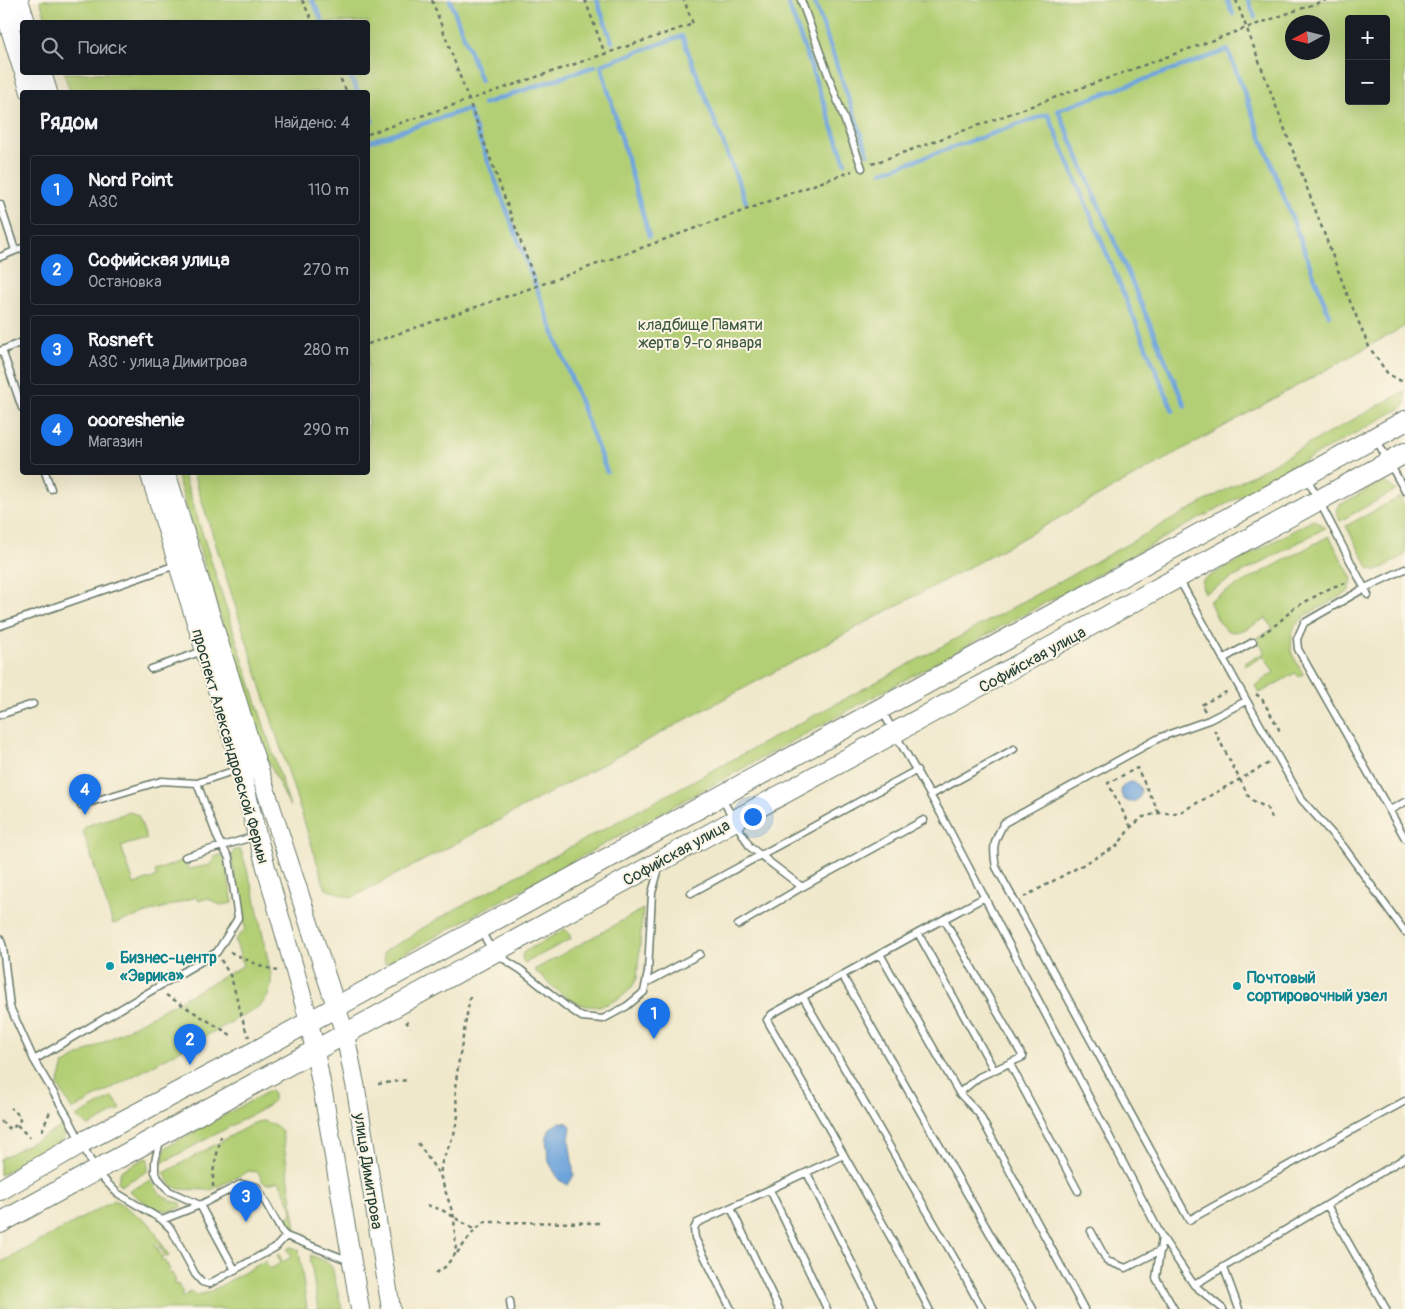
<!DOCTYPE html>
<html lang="ru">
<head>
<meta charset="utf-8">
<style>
  :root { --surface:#171b24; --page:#20242c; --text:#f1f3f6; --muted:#9ea1a6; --line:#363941; --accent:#1a73e8 }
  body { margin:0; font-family:Pangolin,sans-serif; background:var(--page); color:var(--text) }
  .controls { position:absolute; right:15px; top:15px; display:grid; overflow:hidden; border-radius:5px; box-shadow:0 5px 20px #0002 }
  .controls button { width:45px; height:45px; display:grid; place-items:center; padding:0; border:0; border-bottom:1px solid var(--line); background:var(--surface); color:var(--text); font:25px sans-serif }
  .compass { position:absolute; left:1285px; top:15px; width:45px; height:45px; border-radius:50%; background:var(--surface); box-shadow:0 5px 20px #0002; rotate:263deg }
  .you { position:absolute; left:752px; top:816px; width:18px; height:18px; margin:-12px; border:4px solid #fff; border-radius:50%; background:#1a73e8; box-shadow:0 0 0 8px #1a73e833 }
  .badge { display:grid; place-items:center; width:32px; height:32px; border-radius:50%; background:var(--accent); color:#fff; font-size:16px; font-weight:700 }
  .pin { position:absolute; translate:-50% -41px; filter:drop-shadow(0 1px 2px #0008) }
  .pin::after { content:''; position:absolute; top:26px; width:18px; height:15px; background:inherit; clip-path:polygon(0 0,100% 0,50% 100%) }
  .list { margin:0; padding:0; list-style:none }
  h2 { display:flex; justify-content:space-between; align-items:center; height:65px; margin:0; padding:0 20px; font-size:21px }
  h2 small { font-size:16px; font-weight:400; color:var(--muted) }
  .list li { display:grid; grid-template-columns:32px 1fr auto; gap:15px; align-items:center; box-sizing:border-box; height:70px; margin:0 10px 10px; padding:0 10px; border:1px solid var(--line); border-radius:5px }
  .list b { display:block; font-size:19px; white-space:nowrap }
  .list p { margin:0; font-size:16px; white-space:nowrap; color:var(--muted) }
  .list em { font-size:16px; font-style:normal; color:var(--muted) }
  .icon { flex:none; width:28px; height:28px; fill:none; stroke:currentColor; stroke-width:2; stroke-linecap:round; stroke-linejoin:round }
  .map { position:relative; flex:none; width:1405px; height:1309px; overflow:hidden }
  .search { position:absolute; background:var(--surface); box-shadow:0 5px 20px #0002; left:20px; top:20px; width:350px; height:55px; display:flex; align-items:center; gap:12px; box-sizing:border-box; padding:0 18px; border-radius:5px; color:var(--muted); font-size:19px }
  .panel { position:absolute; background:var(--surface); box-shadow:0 5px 20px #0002; left:20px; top:90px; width:350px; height:385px; border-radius:5px }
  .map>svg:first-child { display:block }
  .green { fill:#b3cf75; stroke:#698654; fill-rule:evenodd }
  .water { fill:#6ea4dc; stroke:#467088 }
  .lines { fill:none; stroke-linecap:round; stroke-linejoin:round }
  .stream { stroke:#6ea4dc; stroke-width:4.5 }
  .lane-casing { stroke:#687969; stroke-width:9 }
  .secondary-casing { stroke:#687969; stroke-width:20 }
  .primary-casing { stroke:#687969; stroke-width:22 }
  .path { stroke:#687969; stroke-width:2.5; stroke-dasharray:4 4; stroke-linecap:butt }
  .lane { stroke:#fff; stroke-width:6 }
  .secondary { stroke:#fff; stroke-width:18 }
  .primary { stroke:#fff; stroke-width:20 }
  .culture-dot { fill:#0f9aa8; stroke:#fcf5e5; stroke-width:2 }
  .labels { text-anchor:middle; stroke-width:4; stroke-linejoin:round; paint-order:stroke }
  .park-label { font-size:16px; fill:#3d5a41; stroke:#fcf5e5 }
  .street-label { font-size:16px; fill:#1f3d34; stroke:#fcf5e5 }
  .culture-label { font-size:16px; font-weight:bold; fill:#0d838f; stroke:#fcf5e5; text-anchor:start }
</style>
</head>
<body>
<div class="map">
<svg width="1405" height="1309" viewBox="0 0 1405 1309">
  <rect width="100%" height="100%" fill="#fcf5e5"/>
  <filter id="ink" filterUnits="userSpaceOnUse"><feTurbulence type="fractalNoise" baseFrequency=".02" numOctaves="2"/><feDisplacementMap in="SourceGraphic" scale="10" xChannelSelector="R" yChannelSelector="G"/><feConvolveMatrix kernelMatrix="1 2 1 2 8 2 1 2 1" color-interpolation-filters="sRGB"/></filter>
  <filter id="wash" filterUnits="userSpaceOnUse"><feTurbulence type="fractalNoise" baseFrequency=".0096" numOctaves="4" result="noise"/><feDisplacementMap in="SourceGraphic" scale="20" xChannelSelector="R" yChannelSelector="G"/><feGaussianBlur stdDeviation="1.12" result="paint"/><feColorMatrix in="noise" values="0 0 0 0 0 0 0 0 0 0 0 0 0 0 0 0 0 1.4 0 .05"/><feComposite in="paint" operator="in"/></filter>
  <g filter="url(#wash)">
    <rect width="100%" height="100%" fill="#f0e8cb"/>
    <path class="green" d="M40,0H1405V326L1021,539L449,847L351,898L326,889L324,884L193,473L368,472V92H70L64,73L368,72V22H47ZM1349,19H1386V101H1349ZM1292,22H1322V52H1292Z
      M1405,391V406L385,964L383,954L386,950L411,937L419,930L454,910L928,654Z
      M176,473H183L290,807L260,744Z
      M1383,481L1396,490L1340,521L1336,511L1338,506Z
      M1400,497L1405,506V555L1377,571L1369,568L1346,526Z
      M1313,520L1318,522L1325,528L1205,593L1202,586L1203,580Z
      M1329,536L1352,579L1350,589L1347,593L1306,615L1295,626L1292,633L1291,652L1303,674L1299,677L1295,673L1260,693L1255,686L1274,672L1264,656L1245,666L1244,663L1265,653L1257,638L1273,629L1266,618C1256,623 1236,638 1225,629C1218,623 1213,609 1209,601Z
      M129,812L138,815L147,839L121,846L134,884L157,877L155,871L184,860L188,869L210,865L214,857L220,855L225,860L233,903L220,905L208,898L199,901L196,897L113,924L83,831L86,826Z
      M234,850H241L254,893L271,975V986L268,996L262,1004L253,1010L72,1110L58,1085L64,1064L241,967L243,964L235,940L245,929V925L231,857Z
      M643,909L637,978C632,989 626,994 616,1000C581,1019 559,991 534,970Z
      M565,929L569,933L571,939L525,963L523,961L522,955L524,952Z
      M271,1090L273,1092V1100L268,1106L162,1163L166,1147Z
      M113,1097L121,1109L89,1126L76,1117Z
      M263,1121L275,1125L282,1131L296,1230L286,1223L288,1217L292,1215L291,1206L279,1181L267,1184L263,1182L258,1172L249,1171L211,1190L180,1189L172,1186L164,1173L256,1122Z
      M65,1125L63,1140L0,1175V1159Z
      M145,1158L148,1159V1171L120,1186L118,1181L121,1171Z
      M151,1180C158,1193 166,1201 181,1203L182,1207C158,1217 148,1204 129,1191Z
      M115,1200L150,1224L169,1256L166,1257L158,1243L154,1245L156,1248L158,1247L159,1249L157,1251L158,1253L160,1252L163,1257L161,1258L162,1261L165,1260L170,1270L168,1272L169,1274L172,1273L176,1281L174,1282L175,1285L178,1284L183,1293L181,1294L182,1297L191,1292L197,1295L209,1292L265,1261L270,1269L281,1263L277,1255L279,1254L283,1262L291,1257L287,1249L291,1247L299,1250L307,1309H0V1263Z
      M310,1255L326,1261L332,1267L342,1309H318Z"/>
    <path class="water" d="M1121 792a10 10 0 1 1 20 0a10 10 0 1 1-20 0Z
      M560,1122L568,1123L571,1127L569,1140L574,1175L568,1185L559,1180L549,1162L546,1140L550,1128Z"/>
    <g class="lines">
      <path class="stream" d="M312,0L323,22
        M450,0L481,81
        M597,0L612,42
        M787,0L845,162
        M814,0L868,154
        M1227,0L1233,14
        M1248,0L1255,17
        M348,72L358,92
        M483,104L595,66
        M368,111L372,121
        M368,142L468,109L607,472
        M882,172L1048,114L1173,411
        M649,236L601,65L682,36L746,202
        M1185,406L1058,110L1228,50L1329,315"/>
    </g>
  </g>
  <g filter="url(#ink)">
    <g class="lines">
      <defs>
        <path id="lane" d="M801,0L862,168
          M0,204L15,250
          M0,257L22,248
          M2,350L22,408
          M0,351L22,342
          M1376,439L1405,491
          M45,472L51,489
          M1307,478L1368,595
          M1405,569L1365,588L1304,623L1297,639L1298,649L1405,838
          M1180,581L1302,800L1343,846L1405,932
          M0,626L176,565
          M1223,659L1253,642
          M151,669L203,651
          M1246,701L1209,720L1161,737L1004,823C994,841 992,846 996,867L1189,1220L1405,1101
          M882,711L941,814L1162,1237L1156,1278L1174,1309
          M0,715L33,704
          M931,795L1014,749
          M722,799L750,847L802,887
          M81,805L161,781L197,783L239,769
          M1390,810L1405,802
          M185,857L256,836
          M691,893L917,770
          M944,919L1023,1057L979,1077L959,1093
          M738,925L802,887L924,820
          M481,931L493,952L521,970L566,1006L582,1017L603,1019L627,1006L644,992L648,972L652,893L659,868
          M918,933L994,1070
          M0,938L3,947L10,1007L34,1060L68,1117L96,1171L117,1193L162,1220L171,1229L195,1274L202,1282L209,1284L276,1247L286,1236
          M880,954L959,1093L979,1114L1084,1309
          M842,975L1033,1309
          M646,983L700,954
          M803,997L956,1261L982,1309
          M34,1060L217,952L238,918L229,858L218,839L197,783
          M1010,1064L1078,1191
          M160,1141L155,1161V1172L158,1178L169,1191L200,1205L235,1270
          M807,1173L875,1309
          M770,1190L827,1309
          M1327,1205L1386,1309
          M731,1208L779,1309
          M162,1220L200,1205L241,1184L257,1187L282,1232L286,1236L350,1261
          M1091,1231L1107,1261L1126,1268L1161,1250
          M1162,1237L1194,1285L1223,1309
          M1224,1268L1239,1309
          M1194,1285L1405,1158
          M510,1301L511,1309
          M731,1309L695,1238L694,1229L697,1223L844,1155
          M929,1309L907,1266L767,1020L772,1014L918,933L985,897"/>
        <path id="secondary" d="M1,0L22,68
          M19,0L26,22
          M24,72L30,92
          M42,72L48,92
          M149,472L236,750L257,835L309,1021L324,1098L360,1309
          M166,472L251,745L345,1034L356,1089L391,1309"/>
        <path id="primary" d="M0,1190L81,1143L256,1051L1405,421
          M0,1223L1405,453"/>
      </defs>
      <use href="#lane" class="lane-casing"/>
      <use href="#secondary" class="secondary-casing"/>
      <use href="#primary" class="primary-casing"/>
      <path class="path" d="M302,0L313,22
        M432,0L537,286
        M585,0L605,54
        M1236,0L1347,294L1369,347L1388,374L1405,383
        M337,72L347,92
        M368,134L693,24L684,0
        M872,164L1246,28L1326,0
        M368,344L537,286L852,171
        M1261,635L1278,623L1294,608L1332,587L1349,582
        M1256,694L1262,699L1279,729L1277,734
        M1205,711L1201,705L1230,690
        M1214,730L1250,799L1267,808L1272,818
        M1131,827L1108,783L1137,768L1159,813
        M1024,897L1117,846L1131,827L1143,817L1159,813H1179L1269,763
        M230,952L256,964L277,971
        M221,960L231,977L245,1028L249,1037
        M166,995L231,1035
        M406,1021L410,1028
        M378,1084L407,1080
        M1,1121L10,1129L13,1128L20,1120V1116L11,1108
        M17,1125L30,1138
        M42,1131L51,1109
        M418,1143L439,1174
        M213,1187V1172L221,1136
        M427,1205L442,1210L475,1230
        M457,1253L475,1230L485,1222L602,1223
        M436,1273L445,1267L456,1253L454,1217L440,1175L442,1162L454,1134L458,1116L455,1088L459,1060L470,997"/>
      <use href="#lane" class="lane"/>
      <use href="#secondary" class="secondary"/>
      <use href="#primary" class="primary"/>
    </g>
  </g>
  <g class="culture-dot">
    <circle cx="110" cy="966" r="5"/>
    <circle cx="1237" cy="986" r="5"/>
  </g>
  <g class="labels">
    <g class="park-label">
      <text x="700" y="330">кладбище Памяти<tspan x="700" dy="18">жертв 9-го января</tspan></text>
    </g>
    <g class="street-label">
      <text transform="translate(1032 659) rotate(-29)" y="6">Софийская улица</text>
      <text transform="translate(231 746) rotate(74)" y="6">проспект Александровской Фермы</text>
      <text transform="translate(676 852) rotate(-29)" y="6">Софийская улица</text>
      <text transform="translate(369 1171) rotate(81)" y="6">улица Димитрова</text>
    </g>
    <g class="culture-label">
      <text x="120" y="963">Бизнес-центр<tspan x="120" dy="18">«Эврика»</tspan></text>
      <text x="1247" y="983">Почтовый<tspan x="1247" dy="18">сортировочный узел</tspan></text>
    </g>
  </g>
</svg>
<div class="controls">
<button>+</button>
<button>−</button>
</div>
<svg class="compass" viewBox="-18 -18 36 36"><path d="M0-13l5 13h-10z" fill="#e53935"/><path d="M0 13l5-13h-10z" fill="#9ea1a6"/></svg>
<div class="you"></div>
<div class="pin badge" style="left:654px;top:1039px">1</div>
<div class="pin badge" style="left:190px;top:1065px">2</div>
<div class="pin badge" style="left:246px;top:1222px">3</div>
<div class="pin badge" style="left:85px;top:815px">4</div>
<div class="search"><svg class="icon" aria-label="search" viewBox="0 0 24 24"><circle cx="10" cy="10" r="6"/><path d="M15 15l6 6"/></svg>Поиск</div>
<section class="panel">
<h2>Рядом<small>Найдено: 4</small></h2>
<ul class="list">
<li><span class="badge">1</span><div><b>Nord Point</b><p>АЗС</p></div><em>110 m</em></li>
<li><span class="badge">2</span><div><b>Софийская улица</b><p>Остановка</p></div><em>270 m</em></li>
<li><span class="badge">3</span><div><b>Rosneft</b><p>АЗС · улица Димитрова</p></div><em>280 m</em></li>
<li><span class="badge">4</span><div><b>oooreshenie</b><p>Магазин</p></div><em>290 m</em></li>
</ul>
</section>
</div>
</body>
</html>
